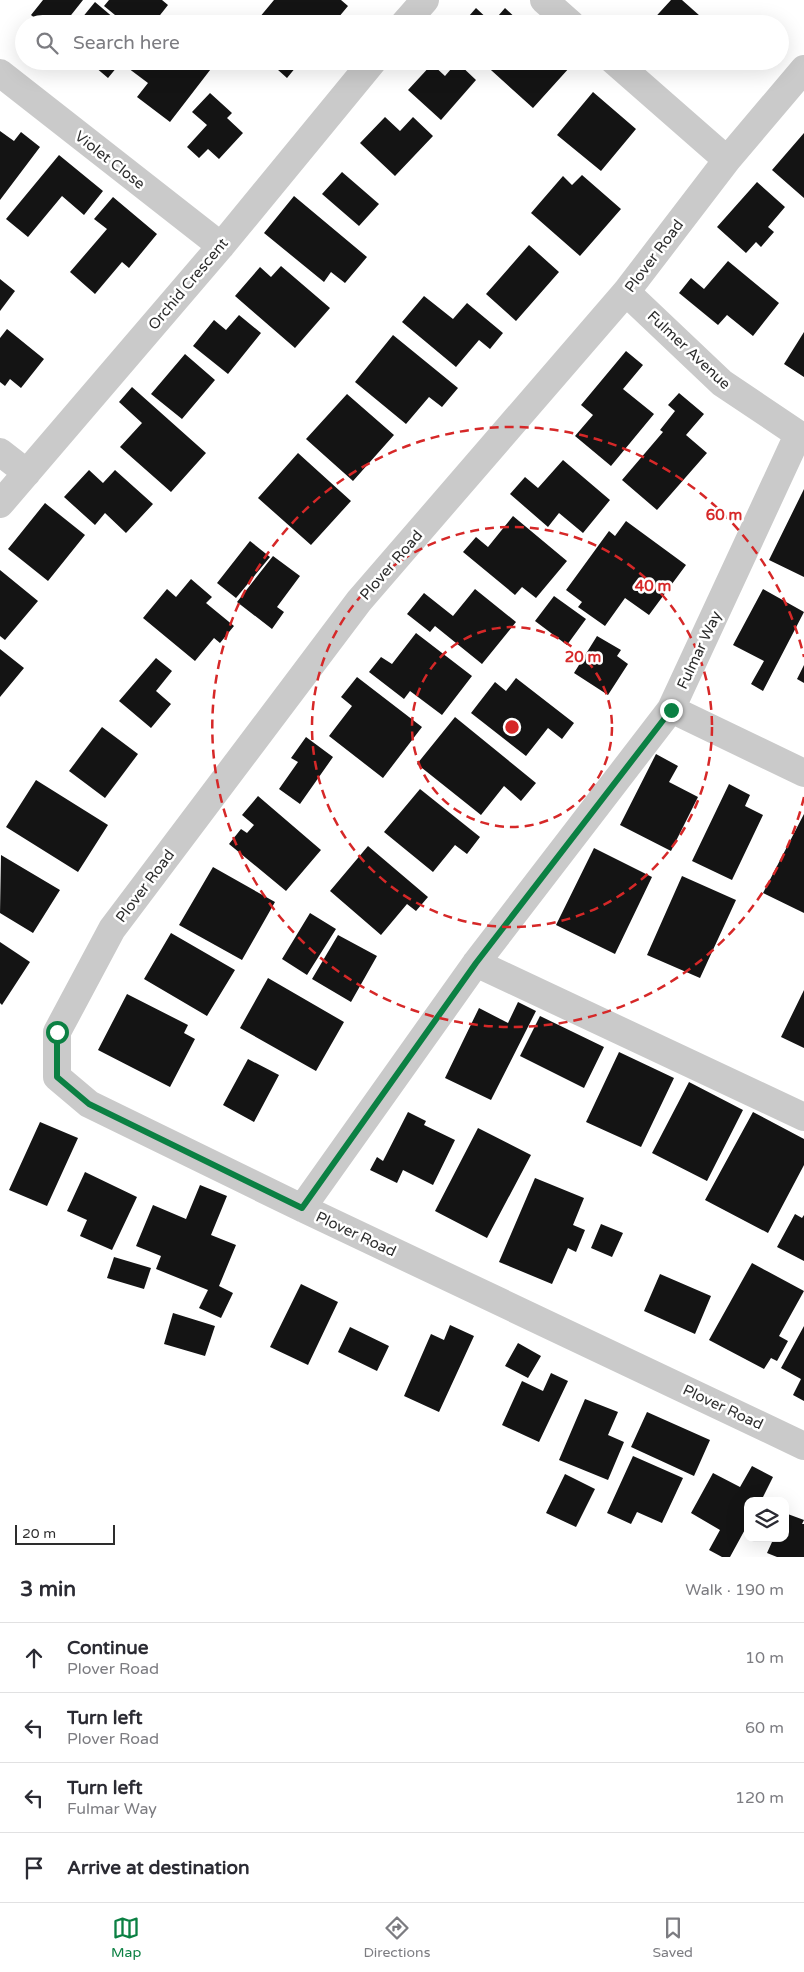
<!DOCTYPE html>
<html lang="en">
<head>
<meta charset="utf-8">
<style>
  :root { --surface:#fff; --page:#f2f2f3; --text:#2b2b33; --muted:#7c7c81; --line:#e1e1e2; --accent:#0b8043 }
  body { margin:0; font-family:"Varela Round",sans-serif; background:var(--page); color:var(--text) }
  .controls { position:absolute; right:15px; bottom:15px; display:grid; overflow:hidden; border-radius:10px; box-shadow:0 5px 20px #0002 }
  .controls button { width:45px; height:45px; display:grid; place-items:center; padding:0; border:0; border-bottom:1px solid var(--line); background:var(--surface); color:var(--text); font:25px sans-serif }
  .scale { position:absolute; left:15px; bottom:12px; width:100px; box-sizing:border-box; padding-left:5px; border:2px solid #2d2d2d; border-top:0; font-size:14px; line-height:18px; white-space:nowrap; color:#2d2d2d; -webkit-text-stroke:4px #fff; paint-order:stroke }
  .stop { position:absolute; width:15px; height:15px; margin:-11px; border:4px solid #0b8043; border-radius:50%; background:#fff }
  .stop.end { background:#0b8043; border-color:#fff; box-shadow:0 1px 5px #0008 }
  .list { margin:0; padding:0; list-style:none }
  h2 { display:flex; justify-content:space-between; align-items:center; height:65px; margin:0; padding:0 20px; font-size:21px }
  h2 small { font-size:16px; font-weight:400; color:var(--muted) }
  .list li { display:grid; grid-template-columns:32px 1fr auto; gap:15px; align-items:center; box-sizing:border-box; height:70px; padding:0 20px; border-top:1px solid var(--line) }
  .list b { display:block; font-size:19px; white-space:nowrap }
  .list p { margin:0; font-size:16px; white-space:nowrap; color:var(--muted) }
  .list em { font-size:16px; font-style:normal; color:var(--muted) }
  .icon { flex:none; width:28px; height:28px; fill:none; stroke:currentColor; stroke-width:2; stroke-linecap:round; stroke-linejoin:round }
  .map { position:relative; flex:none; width:804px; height:1557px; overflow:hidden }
  .search { position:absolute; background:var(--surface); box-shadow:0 5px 20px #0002; left:15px; right:15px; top:15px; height:55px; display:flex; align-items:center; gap:12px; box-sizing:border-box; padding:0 18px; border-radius:28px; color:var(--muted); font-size:19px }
  .sheet { height:345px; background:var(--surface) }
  nav { display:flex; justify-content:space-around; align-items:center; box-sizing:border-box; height:70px; border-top:1px solid var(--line); background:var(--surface); font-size:14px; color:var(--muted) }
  nav a { display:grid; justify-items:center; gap:2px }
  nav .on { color:var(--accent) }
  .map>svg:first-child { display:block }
  .building { fill:#141414 }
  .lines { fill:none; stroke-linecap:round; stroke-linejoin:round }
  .minor { stroke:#cacaca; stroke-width:28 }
  .route { stroke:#0b8043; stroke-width:6 }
  .ring { fill:none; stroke:#d62828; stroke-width:2.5; stroke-dasharray:9 6 }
  .labels { text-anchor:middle; stroke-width:5; stroke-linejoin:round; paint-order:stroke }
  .street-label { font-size:15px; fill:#2d2d2d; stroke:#fff }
  .centre { fill:#d62828; stroke:#fff; stroke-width:2.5 }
  .ring-label { font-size:15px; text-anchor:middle; font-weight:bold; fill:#d62828; stroke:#fff; stroke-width:5; stroke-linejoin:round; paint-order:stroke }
</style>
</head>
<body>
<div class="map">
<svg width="804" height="1557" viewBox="0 0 804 1557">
  <rect width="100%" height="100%" fill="#fff"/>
  <path class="building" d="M43,0H83L64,24H42L31,15Z
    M109,0H162L168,5L153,24L146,18L142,24L138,20L135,24H126L104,6Z
    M274,0H341L348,6L333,24H254Z
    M671,0H682L709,24H649Z
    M95,2L121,24H77Z
    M476,8L492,23L505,8L522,24H462Z
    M88,61H122L108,78Z
    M133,61H217L170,122L137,97L148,83L128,68Z
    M268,61H301L287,78Z
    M481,61H563L570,67L533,108Z
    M457,62L476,80L441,120L408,90L432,64L445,76Z
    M593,92L636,129L601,171L557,135Z
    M210,93L232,113L227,118L243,133L219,159L208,149L199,158L187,147L207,125L192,112Z
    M385,117L400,131L413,117L433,136L395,176L360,143Z
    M0,131L14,141L21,132L40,147L0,200Z
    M804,133V198L772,170Z
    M59,155L103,191L84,215L62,196L28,237L6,219Z
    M342,172L379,204L359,226L322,194Z
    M582,175L621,209L580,256L531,213L563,176L572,185Z
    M757,182L785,207L768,227L774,232L761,247L756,242L746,253L717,227Z
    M294,196L367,257L345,283L331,272L324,282L264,233Z
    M113,197L157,234L129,268L122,262L95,294L70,272L107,229L94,219Z
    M529,245L559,272L516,321L486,294Z
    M728,261L779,303L753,336L727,315L718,325L679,293L691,278L704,289Z
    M281,266L330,308L295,348L235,296L260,267L271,277Z
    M0,279L15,291L0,311Z
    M424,296L453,319L467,303L503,333L490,349L479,340L456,367L402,322Z
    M239,315L261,333L228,374L193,346L214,320L226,330Z
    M7,329L44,359L21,388L10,379L5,386L0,382V338Z
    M804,332V377L784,364Z
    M393,335L458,388L442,407L429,397L406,424L355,382Z
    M626,351L643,365L623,389L654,414L611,466L575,436L593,415L581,405Z
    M185,354L215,380L182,419L151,394Z
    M132,387L206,453L171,492L120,447L142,423L119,402Z
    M679,393L704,414L686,435L707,453L657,510L622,480L663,432L660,430L675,411L668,405Z
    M347,394L394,435L353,481L306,439Z
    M298,453L351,501L311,545L258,498Z
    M563,460L610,500L583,533L559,513L548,527L510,494L525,477L538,488Z
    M89,470L103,483L115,470L153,504L126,533L105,513L95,525L64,497Z
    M804,489V577L769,560Z
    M45,503L85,535L48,581L8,549Z
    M513,516L567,561L536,598L522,587L515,595L463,552L476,537L488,547Z
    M626,521L686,565L649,615L625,598L605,626L578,607L582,602L566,590L609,531L615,536Z
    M250,541L270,557L236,598L217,583Z
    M273,556L300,576L277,607L284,612L272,629L237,602Z
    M0,570L38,601L5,640L0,636Z
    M191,579L212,597L206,603L234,626L220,643L214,638L195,661L143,618L167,589L176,597Z
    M475,589L516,622L482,664L435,626L430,632L407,614L424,593L453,616Z
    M763,589L804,612L763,691L751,684L764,661L733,645Z
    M554,596L586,619L567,645L535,621Z
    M416,633L472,676L442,715L410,691L404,699L369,672L381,657L392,664Z
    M597,636L621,650L617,656L628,664L608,695L574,673Z
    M0,649L24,668L0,697Z
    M156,658L172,671L156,691L171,704L151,728L119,701Z
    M804,665V683L797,679Z
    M357,677L422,727L383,778L329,736L352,706L341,697Z
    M516,678L574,723L562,739L548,728L526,756L471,713L495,682L506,691Z
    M455,717L536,783L521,801L504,786L481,815L417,764Z
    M102,727L138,754L105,798L69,771Z
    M306,737L333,757L300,804L279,789L298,762L291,758Z
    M656,754L678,766L669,782L698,797L671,851L620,825Z
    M36,780L108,825L78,872L6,827Z
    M729,784L750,795L745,806L763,815L732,880L692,861Z
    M420,789L480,837L467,854L455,845L433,872L384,832Z
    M258,796L321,850L286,891L229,844L241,829L247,833L254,825L242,815Z
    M804,814V913L763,893Z
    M368,846L428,897L416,911L407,904L381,935L330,891Z
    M594,848L652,877L615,954L556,925Z
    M1,855L60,890L33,933L0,913Z
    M213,867L275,902L242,960L179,925Z
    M682,876L736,900L700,978L647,955Z
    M310,913L336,929L307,975L282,959Z
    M171,933L235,970L207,1016L144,979Z
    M338,935L377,956L351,1002L312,979Z
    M0,942L30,962L2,1005L0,1003Z
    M268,978L344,1022L316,1071L240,1028Z
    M804,990V1048L781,1037Z
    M127,994L188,1025L184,1033L195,1039L170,1087L98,1050Z
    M518,1002L536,1011L491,1100L445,1078L479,1008L508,1023Z
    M540,1016L604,1047L584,1088L520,1056Z
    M619,1052L674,1078L641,1147L586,1122Z
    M248,1059L279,1075L254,1122L223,1105Z
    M689,1082L743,1110L707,1181L652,1153Z
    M408,1112L426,1121L424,1125L455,1140L433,1185L403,1170L397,1183L370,1170L377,1157L383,1161Z
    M753,1112L804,1139V1165L768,1233L705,1200Z
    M40,1122L78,1138L47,1206L9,1190Z
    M478,1128L531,1155L487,1238L435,1211Z
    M85,1172L137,1197L112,1250L80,1236L87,1220L67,1211Z
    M535,1178L584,1198L573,1225L585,1230L576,1252L568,1248L552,1284L499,1262Z
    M200,1185L227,1196L211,1235L236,1245L219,1286L233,1293L221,1318L199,1308L208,1290L156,1269L161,1256L136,1246L153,1205L186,1219Z
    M795,1214L802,1218L804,1215V1261L777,1247Z
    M601,1224L623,1233L612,1257L591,1248Z
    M114,1257L151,1268L144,1289L107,1278Z
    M752,1263L804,1291L779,1336L788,1341L777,1361L771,1358L764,1369L709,1340Z
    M660,1274L711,1296L695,1334L644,1311Z
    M301,1284L338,1302L308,1365L270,1347Z
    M173,1313L215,1326L205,1356L164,1344Z
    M450,1325L474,1336L439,1412L404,1396L431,1334L444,1340Z
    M804,1326V1401L793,1395L801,1379L781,1368Z
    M350,1327L389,1346L377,1371L338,1352Z
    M518,1343L541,1356L528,1378L505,1366Z
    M551,1373L568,1381L539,1442L502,1425L522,1381L543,1391Z
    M585,1399L618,1412L608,1435L624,1442L608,1480L559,1460Z
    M647,1412L710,1440L694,1476L631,1447Z
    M633,1456L683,1478L662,1523L637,1512L631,1524L607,1513Z
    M752,1466L773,1477L761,1501H748V1524L730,1557H722L709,1550L720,1530L691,1513L713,1473L740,1487Z
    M565,1474L595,1489L576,1527L546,1513Z
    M785,1513L804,1520L802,1524H804V1557H777L767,1553L772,1542L762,1538H785Z"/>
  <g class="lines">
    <path class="minor" d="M544,0L571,24
      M404,24L425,0
      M614,61L727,160
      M804,69L727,160L626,292L359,601L112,929L57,1032V1077L89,1104L302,1208L804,1446
      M0,73L221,246
      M626,292L722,383L804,438
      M0,452L27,473
      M0,504L221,246L373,61
      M671,709L804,773
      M476,963L804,1117
      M302,1208L476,963L671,709L798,435"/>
  </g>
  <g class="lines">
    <path class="route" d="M57,1032V1077L89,1104L302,1208L476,963L671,710"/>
  </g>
  <g class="ring">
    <circle cx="512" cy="727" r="100"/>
    <circle cx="512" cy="727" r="200"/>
    <path d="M804 797A300 300 0 1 1 804 657"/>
  </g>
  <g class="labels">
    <g class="street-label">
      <text transform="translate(110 160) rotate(38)" y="5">Violet Close</text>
      <text transform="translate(654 256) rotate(-53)" y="5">Plover Road</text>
      <text transform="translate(188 284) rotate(-50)" y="5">Orchid Crescent</text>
      <text transform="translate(689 350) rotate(43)" y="5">Fulmer Avenue</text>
      <text transform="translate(391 565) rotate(-49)" y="5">Plover Road</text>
      <text transform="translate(699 650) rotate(-65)" y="5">Fulmar Way</text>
      <text transform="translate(145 886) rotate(-53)" y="5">Plover Road</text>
      <text transform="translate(356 1234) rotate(25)" y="5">Plover Road</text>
      <text transform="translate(723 1407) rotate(25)" y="5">Plover Road</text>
    </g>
  </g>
  <circle cx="512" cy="727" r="8" class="centre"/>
  <g class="ring-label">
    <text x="724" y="520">60 m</text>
    <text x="653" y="591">40 m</text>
    <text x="583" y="662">20 m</text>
  </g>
</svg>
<div class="controls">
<button><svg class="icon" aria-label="layers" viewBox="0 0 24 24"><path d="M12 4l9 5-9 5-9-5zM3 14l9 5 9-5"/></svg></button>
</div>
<div class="scale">20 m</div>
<div class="stop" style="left:57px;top:1032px"></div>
<div class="stop end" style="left:671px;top:710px"></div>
<div class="search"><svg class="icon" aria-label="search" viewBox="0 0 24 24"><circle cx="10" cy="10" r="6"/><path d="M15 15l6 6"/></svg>Search here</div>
</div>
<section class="sheet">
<h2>3 min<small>Walk · 190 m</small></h2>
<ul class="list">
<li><svg class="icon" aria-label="ahead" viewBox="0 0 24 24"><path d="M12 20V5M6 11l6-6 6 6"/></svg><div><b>Continue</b><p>Plover Road</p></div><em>10 m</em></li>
<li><svg class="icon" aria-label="left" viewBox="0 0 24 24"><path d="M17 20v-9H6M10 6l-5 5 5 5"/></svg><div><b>Turn left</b><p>Plover Road</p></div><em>60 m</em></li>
<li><svg class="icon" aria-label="left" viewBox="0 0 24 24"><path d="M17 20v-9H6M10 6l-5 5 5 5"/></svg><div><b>Turn left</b><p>Fulmar Way</p></div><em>120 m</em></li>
<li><svg class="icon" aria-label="arrive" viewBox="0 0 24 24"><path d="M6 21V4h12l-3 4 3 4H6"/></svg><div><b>Arrive at destination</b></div></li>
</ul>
</section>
<nav>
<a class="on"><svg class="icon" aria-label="map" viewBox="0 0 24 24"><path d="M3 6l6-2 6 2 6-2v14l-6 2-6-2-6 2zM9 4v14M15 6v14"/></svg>Map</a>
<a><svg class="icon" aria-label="directions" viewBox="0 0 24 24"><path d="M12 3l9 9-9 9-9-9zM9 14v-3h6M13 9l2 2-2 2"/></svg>Directions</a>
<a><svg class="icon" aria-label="saved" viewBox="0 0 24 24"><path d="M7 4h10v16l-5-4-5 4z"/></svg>Saved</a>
</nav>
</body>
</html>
